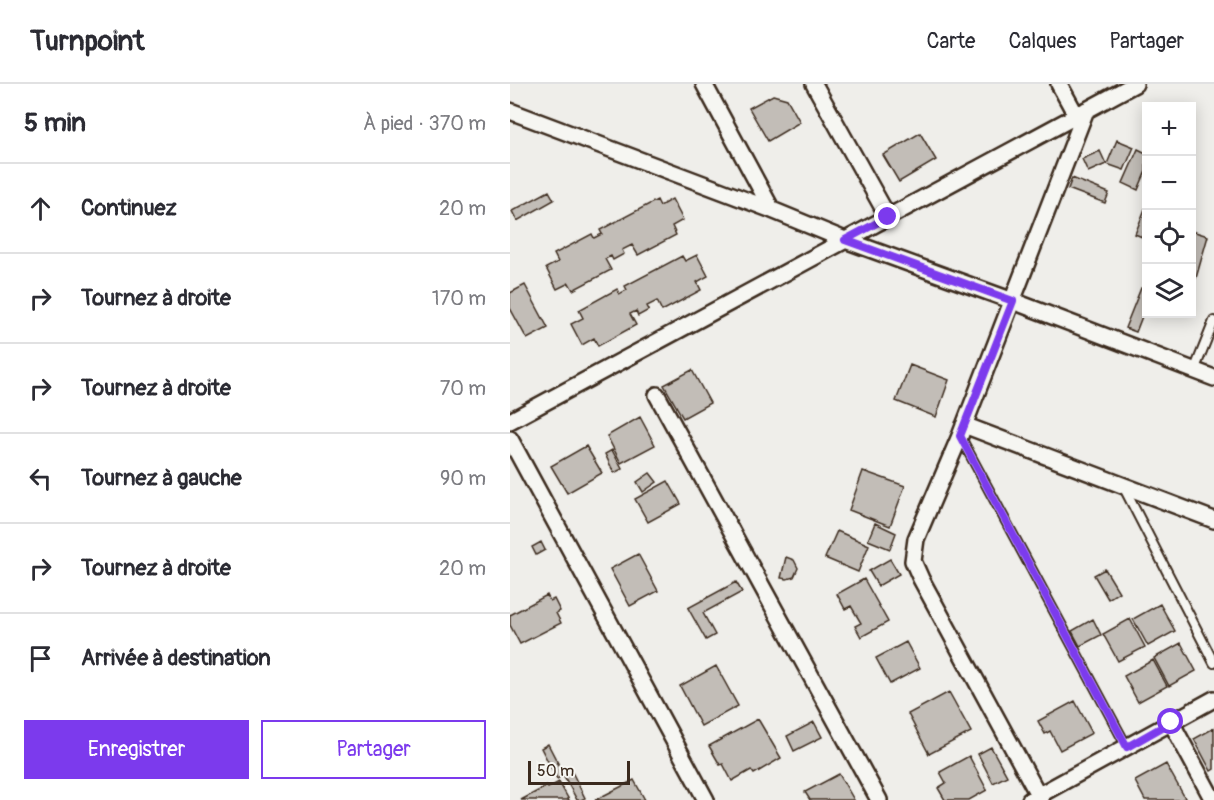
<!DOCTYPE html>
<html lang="fr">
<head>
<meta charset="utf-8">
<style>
  :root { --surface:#fff; --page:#f7f7f7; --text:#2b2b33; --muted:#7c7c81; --line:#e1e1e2; --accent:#7c3aed }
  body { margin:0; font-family:Pangolin,sans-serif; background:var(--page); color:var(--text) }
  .controls { position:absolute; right:18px; top:18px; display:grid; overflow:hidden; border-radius:0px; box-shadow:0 3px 15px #0003 }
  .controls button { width:54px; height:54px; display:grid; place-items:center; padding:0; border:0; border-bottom:2px solid var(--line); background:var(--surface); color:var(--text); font:30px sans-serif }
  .scale { position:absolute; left:18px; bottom:15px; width:102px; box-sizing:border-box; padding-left:6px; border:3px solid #3b2a1e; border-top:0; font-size:16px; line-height:21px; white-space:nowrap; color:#3b2a1e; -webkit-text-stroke:4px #f6f6f2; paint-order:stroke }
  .stop { position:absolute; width:18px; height:18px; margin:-14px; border:4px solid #7c3aed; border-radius:50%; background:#fff }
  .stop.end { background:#7c3aed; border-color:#fff; box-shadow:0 2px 6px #0008 }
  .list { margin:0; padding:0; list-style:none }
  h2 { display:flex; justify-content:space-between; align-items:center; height:78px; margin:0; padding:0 24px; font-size:26px }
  h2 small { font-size:20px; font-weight:400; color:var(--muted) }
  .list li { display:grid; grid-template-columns:39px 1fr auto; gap:18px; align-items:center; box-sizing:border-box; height:90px; padding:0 24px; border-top:2px solid var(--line) }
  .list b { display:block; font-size:22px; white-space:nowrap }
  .list em { font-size:20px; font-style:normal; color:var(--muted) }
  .actions { display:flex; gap:12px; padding:18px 24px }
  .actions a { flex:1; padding:14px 0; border:2px solid var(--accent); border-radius:0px; text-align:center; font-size:21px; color:var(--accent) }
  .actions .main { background:var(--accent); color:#fff }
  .icon { flex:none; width:33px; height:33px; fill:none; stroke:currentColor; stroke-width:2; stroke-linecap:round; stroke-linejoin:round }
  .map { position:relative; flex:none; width:704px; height:716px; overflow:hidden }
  header { display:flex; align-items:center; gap:36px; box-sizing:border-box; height:84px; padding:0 30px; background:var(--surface); border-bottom:2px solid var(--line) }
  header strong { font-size:28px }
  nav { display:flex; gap:33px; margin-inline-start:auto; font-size:21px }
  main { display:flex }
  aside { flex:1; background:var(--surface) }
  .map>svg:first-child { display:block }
  .building { fill:#c2bdb7; stroke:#3b2a1e; stroke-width:1.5 }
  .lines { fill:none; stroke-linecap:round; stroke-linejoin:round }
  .lane-casing { stroke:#3b2a1e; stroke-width:12 }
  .street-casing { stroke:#3b2a1e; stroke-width:20 }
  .lane { stroke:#f6f6f2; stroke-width:8 }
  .street { stroke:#f6f6f2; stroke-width:15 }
  .route { stroke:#7c3aed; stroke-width:8 }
</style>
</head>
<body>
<header>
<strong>Turnpoint</strong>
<nav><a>Carte</a><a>Calques</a><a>Partager</a></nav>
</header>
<main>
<aside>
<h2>5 min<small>À pied · 370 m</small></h2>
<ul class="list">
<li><svg class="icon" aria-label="ahead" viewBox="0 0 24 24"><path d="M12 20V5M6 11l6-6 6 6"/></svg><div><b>Continuez</b></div><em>20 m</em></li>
<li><svg class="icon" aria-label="right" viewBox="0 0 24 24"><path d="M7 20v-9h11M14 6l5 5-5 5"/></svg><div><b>Tournez à droite</b></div><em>170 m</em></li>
<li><svg class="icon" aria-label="right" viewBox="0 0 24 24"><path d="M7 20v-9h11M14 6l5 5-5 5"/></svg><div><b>Tournez à droite</b></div><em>70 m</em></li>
<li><svg class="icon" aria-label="left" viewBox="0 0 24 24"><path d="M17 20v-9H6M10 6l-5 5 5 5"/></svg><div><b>Tournez à gauche</b></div><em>90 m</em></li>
<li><svg class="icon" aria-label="right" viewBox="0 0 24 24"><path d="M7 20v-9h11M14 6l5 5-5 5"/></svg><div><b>Tournez à droite</b></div><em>20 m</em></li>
<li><svg class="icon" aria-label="arrive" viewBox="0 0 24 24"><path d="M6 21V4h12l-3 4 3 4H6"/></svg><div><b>Arrivée à destination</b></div></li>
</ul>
<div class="actions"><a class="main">Enregistrer</a><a>Partager</a></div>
</aside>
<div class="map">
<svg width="704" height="716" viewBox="0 0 704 716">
  <rect width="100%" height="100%" fill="#efeeea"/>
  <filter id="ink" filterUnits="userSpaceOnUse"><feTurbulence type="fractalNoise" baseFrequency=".0167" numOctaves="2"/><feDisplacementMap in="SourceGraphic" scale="12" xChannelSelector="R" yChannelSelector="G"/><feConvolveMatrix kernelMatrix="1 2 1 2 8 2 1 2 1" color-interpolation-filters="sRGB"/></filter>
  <g filter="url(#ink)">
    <path class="building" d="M263,11L277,15L290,38L258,57L239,24Z
      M410,49L426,76L389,98L373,71Z
      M607,56L624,63L614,86L597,80Z
      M628,65L636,69V87L628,106L613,99Z
      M590,67L596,80L578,88L572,75Z
      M562,94L599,109L595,119L558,105Z
      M39,107L44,116L7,137L2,127Z
      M162,115L173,136L162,142L166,151L128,171L122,161L112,166L114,170L103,176L101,172L95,175L101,186L63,206L59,199L47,205L36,184L48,178L44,170L82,150L84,154L92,150L90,146L147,116L150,122Z
      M635,125L636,126V141L632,153L625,150Z
      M682,147L698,152L686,194L682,193Z
      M187,171L198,192L187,198L191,206L152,227L147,217L137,222L139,226L128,232L126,227L120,230L126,241L88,262L84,254L72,261L61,240L73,234L69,226L107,205L109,210L117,206L115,202L172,172L175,177Z
      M15,201L38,244L17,255L0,224V209Z
      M631,204L636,206V222L626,248L615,244Z
      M400,281L439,296L426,333L386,317Z
      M182,286L200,319L173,334L154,301Z
      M130,333L145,361L111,379L97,352Z
      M76,362L92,389L57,409L41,382Z
      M102,366L112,385L104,389L95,370Z
      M353,387L395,402L380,442L339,426Z
      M140,389L147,398L133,408L127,398Z
      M158,397L171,420L138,438L125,415Z
      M365,439L386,449L380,465L358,456Z
      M327,447L359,461L348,488L315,474Z
      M31,458L35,466L26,471L22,463Z
      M128,470L148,507L120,522L100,485Z
      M276,473L284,476L288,484L284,493L277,495L271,494Z
      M380,475L389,490L368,502L359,487Z
      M595,485L609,508L598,515L584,491Z
      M354,495L378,538L351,553L345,542L351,539L341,522L335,525L327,510Z
      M226,498L232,508L193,529L205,551L196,556L178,524Z
      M37,511L40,517L44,515L50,527L46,529L51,539L10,560L0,541V531Z
      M650,520L665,547L638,562L623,535Z
      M583,535L591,551L570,562L562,547Z
      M620,535L635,563L608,577L593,550Z
      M396,558L410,584L380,600L366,574Z
      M671,559L686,587L659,602L644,574Z
      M643,576L657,602L628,618L614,592Z
      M206,582L228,622L191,642L170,602Z
      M439,608L461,648L419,670L398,630Z
      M565,617L582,649L550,666L540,647L535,650L528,637Z
      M248,635L271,674L244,690L241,686L222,697L213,680L210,681L199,662Z
      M304,638L312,653L284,667L277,652Z
      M704,644V685L701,687L684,655Z
      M38,660L54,691L47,695L31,664Z
      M481,663L497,692L483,699L468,670Z
      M459,672L477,706L459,716H435L428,704L436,699L430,688Z
      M656,680L675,714L671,716H635L625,697Z
      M62,688L75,714L71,716H67L54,692Z
      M329,690L344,716H300L295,708Z
      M124,696L135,716H85Z
      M49,698L59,716H11L37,702L38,704Z"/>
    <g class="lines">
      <defs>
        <path id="lane" d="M684,287L704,237
          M450,352L617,663
          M614,404L704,579"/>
        <path id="street" d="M194,0L262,126
          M304,0L378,133
          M549,0L566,31
          M0,27L262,126L335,156L503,217L704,294
          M147,311L369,716
          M0,337L625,0
          M454,341L704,436
          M0,355L196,716
          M661,638L703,716
          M520,716L704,615
          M531,716L411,495L403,477L406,455L450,352L576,26"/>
      </defs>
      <use href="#lane" class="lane-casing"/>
      <use href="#street" class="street-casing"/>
      <use href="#lane" class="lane"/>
      <use href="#street" class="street"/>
    </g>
  </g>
  <g class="lines" filter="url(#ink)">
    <path class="route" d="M378,133L335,156L503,217L450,352L617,663L661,638"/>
  </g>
</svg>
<div class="controls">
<button>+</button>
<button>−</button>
<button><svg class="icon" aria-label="locate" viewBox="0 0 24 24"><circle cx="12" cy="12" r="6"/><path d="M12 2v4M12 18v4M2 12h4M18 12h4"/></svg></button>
<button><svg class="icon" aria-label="layers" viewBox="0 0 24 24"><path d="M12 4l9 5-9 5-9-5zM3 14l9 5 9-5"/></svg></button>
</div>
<div class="scale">50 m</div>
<div class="stop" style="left:661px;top:638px"></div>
<div class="stop end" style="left:378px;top:133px"></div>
</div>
</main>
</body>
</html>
